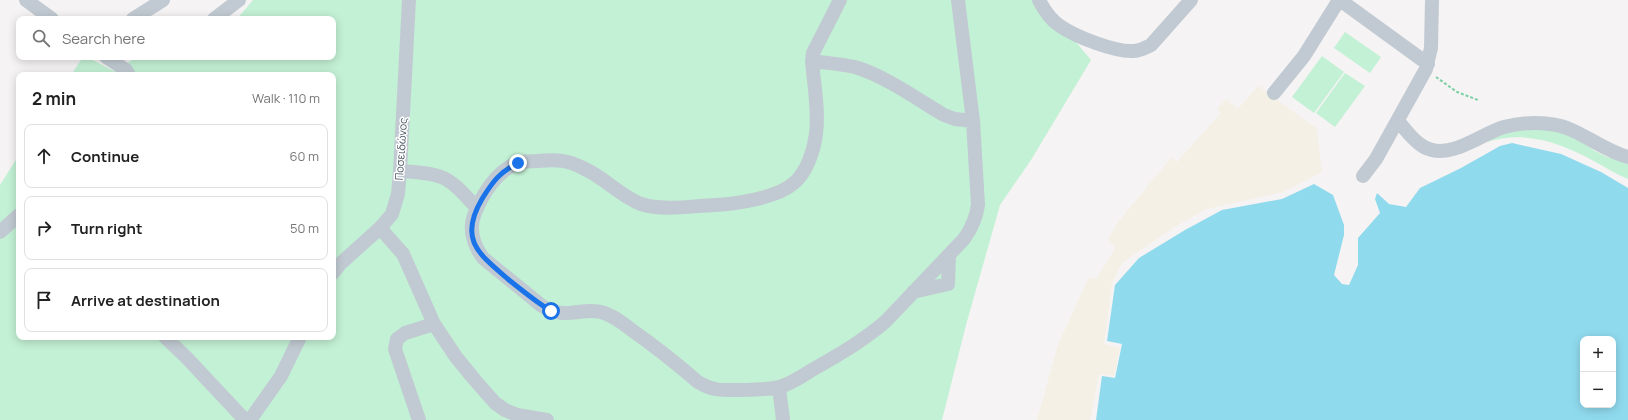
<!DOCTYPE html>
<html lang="en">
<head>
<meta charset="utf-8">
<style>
  :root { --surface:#fff; --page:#f6f6f6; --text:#222; --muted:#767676; --line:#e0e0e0 }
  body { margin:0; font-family:Manrope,sans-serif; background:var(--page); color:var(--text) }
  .controls { position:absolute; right:12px; bottom:12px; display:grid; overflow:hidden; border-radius:8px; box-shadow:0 2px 10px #0003 }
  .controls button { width:36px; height:36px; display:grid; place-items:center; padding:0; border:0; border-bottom:1px solid var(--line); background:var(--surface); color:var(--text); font:20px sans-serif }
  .stop { position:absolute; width:12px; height:12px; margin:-9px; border:3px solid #1a73e8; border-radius:50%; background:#fff }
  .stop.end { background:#1a73e8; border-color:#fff; box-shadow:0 1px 4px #0008 }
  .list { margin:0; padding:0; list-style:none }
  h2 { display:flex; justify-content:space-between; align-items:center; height:52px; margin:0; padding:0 16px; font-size:17px }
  h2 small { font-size:13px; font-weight:400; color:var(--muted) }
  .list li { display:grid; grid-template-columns:26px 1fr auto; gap:12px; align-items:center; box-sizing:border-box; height:64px; margin:0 8px 8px; padding:0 8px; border:1px solid var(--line); border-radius:8px }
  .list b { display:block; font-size:15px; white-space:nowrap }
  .list em { font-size:13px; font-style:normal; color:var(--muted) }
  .icon { flex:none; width:22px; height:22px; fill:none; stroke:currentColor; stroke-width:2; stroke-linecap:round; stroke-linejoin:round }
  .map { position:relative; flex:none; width:1628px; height:420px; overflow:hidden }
  .search { position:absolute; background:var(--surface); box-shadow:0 2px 10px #0003; left:16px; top:16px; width:320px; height:44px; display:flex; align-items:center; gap:10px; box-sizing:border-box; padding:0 14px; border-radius:8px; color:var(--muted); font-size:15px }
  .panel { position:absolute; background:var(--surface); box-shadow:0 2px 10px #0003; left:16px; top:72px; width:320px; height:268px; border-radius:8px }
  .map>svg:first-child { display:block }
  .green { fill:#c3f1d5 }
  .sand { fill:#f5f0e5 }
  .water { fill:#90daee; fill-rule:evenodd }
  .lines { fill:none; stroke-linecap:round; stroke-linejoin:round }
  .path { stroke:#7ad0a6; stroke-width:2; stroke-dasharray:3 2; stroke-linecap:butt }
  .minor { stroke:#c1cad2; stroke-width:14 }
  .route { stroke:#1a73e8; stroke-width:5 }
  .labels { text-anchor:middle; stroke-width:3; stroke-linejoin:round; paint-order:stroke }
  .street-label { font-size:11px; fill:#4a5661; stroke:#fff }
</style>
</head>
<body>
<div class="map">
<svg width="1628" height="420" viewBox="0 0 1628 420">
  <rect width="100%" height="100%" fill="#f5f3f3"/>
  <path class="green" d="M253,0H1042L1045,5L1091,60L1031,160L1000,205L966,325L942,420H0V185L19,155V337H333V75H71L83,57H87L114,71L137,57H333V19H237Z
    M1345,32L1381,57L1370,73L1334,48Z
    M1322,56L1344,72L1314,113L1292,97Z
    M1345,73L1365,86L1335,127L1316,113Z
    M1538,126L1569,133L1595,151L1607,157L1628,162V179C1618,175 1610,170 1601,165C1566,145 1527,129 1487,142L1496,133Z"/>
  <path class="sand" d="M1258,86L1317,129L1322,172L1283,192L1206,209L1173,228L1122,263L1112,283L1104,344L1120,348L1114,376L1099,374L1090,420H1037L1058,345L1088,279L1097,278L1115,248L1108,240L1118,222L1171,158L1177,162L1221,113L1217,109L1226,99L1238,109Z"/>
  <path class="water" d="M1512,143L1561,154L1601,172L1628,188V420H1096L1102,376L1115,378L1122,344L1107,341L1115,285L1139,258L1185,230L1222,210L1282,199L1314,184L1333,195L1344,225V235L1334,275L1342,284L1349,285L1358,265V238L1380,213L1375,199L1377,193L1389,204L1406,207L1420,188L1461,168L1500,146ZM1583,339H1613V405H1583Z"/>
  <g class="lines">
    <path class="path" d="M1436,77L1457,92L1478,100"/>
    <path class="minor" d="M26,0L52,19
      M840,0L813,53L812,61C814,85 819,111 816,134C814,150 807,172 794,183C777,198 736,204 714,205C692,206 662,211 641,204C620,196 605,178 585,169C568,160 557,159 538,161C532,161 523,161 517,163C497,171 483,193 475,213C468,229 473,244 483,258L542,306C569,321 578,307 601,312C613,315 624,324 633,331C656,347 677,364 698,382C703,385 709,388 715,389C725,391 769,390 779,387C791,384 802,376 812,370C838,355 863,341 886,321L964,239C972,228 976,219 978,205L973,121L958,0
      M1039,0C1044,10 1051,20 1060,26C1076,37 1115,52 1133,51C1140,51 1145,48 1151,45L1191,0
      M1340,0L1428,64
      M133,19L163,0
      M214,19L239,0
      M106,57L126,70L129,75
      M812,61C827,63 841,64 855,67C885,76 917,99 944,115L955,119L973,121
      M1274,93L1304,56L1339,0
      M1398,121C1406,130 1413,141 1424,147C1450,161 1480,134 1504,127C1519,123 1535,122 1550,124C1579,127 1600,150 1628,157
      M400,171C414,172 429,172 441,177C455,182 467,198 477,208
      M1363,176L1376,159L1426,69L1431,48L1432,0
      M380,228L403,254L434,324L456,357L474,379L495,403L505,410L517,415L547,420
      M0,232L19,215
      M333,273L340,264L380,228L392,214L398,194L400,171L409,0
      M913,292L948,284L949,255
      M165,337L186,357L245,420
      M779,387L783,420
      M250,420L281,376L300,337
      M419,420L395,349L397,339L405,333L434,324"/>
  </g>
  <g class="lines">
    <path class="route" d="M518,163C500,172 493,181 482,199C458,240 479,254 509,280C523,291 536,302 551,311"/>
  </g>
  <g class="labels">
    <g class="street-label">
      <text transform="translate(401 149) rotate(-86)" y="4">Ποσειδώνος</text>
    </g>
  </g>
</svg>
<div class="controls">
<button>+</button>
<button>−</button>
</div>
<div class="stop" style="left:551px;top:311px"></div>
<div class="stop end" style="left:518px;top:163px"></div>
<div class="search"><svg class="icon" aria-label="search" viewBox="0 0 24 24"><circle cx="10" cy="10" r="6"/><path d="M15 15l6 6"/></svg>Search here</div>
<section class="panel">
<h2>2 min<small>Walk · 110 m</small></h2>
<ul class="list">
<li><svg class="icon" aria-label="ahead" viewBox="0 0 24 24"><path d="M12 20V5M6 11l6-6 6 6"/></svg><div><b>Continue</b></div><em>60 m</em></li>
<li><svg class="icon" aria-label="right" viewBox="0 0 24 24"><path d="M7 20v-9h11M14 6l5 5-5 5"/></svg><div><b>Turn right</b></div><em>50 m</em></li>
<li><svg class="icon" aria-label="arrive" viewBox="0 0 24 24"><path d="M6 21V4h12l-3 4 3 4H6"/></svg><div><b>Arrive at destination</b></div></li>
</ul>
</section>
</div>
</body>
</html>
